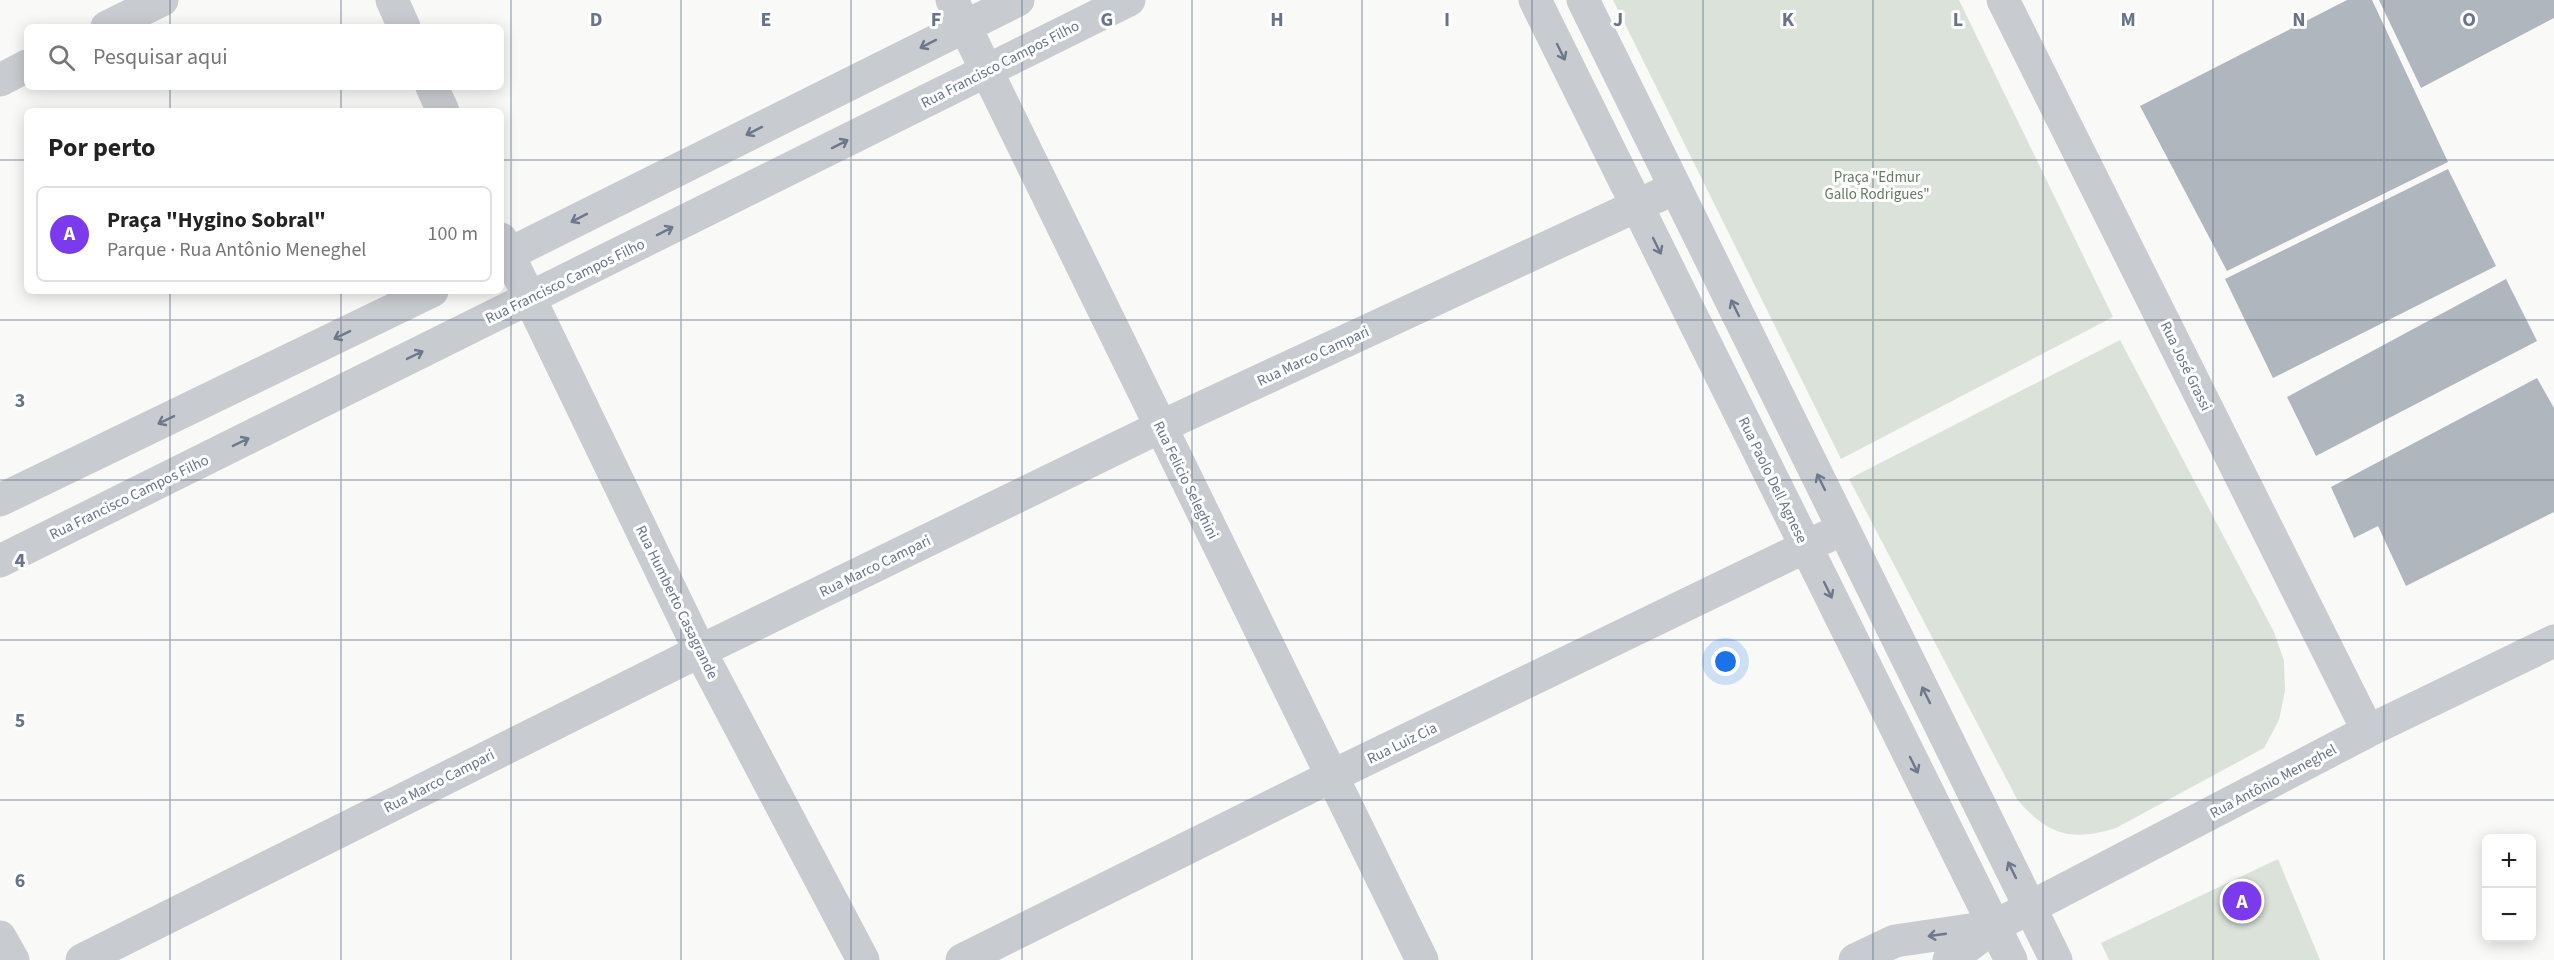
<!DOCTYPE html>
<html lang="pt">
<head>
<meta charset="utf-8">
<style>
  :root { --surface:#fff; --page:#f6f6f6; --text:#222; --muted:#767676; --line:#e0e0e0; --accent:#7c3aed }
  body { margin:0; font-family:"Source Sans 3",sans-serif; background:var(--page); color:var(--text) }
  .controls { position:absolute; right:18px; bottom:18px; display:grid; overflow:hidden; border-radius:9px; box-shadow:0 3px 15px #0003 }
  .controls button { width:54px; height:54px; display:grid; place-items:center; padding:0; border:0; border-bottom:2px solid var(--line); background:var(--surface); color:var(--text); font:30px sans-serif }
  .you { position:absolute; left:1726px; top:662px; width:21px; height:21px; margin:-15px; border:4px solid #fff; border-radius:50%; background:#1a73e8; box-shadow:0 0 0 9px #1a73e833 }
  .badge { display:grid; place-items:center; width:39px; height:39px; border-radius:50%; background:var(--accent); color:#fff; font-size:20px; font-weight:700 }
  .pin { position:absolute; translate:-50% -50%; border:3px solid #fff; box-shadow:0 2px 6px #0006 }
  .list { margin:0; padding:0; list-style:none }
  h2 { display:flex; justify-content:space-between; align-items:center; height:78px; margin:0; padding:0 24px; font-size:26px }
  h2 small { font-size:20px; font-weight:400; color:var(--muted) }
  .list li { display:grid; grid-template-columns:39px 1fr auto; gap:18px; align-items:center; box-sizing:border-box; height:96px; margin:0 12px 12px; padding:0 12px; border:2px solid var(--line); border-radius:9px }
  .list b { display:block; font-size:22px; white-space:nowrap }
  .list p { margin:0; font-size:20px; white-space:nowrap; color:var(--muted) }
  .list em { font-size:20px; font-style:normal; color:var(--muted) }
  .icon { flex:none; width:33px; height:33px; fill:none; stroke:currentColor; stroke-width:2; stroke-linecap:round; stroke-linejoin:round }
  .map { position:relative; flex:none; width:2554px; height:960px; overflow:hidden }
  .search { position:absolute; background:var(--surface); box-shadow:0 3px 15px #0003; left:24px; top:24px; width:480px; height:66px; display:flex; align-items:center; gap:15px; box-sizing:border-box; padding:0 21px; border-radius:9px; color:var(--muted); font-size:22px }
  .panel { position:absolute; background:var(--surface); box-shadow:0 3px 15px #0003; left:24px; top:108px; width:480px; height:186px; border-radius:9px }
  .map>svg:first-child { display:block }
  .green { fill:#dae2d9 }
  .building { fill:#b0b6be }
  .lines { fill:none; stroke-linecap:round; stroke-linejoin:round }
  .minor { stroke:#c8cbcf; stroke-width:33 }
  .oneway { stroke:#6d788c }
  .grid { fill:none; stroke:#687489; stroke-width:1.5; stroke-opacity:0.55 }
  .labels { text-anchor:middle; stroke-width:6; stroke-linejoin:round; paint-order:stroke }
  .street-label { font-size:15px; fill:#687489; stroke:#fff }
  .park-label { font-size:15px; fill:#647a63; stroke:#fff }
  .grid-label { font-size:20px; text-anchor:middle; font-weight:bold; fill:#687489; stroke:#fff; stroke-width:6; stroke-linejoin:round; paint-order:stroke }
</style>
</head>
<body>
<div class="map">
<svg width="2554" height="960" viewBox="0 0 2554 960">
  <rect width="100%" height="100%" fill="#f9faf8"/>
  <path class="green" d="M1613,0H1959L2113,317L1841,459Z
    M2120,340L2274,632L2284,661L2285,691L2279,720L2264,748L2116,828C2072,842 2047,835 2017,799L1849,479Z
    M2278,859L2320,960H2109L2101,943Z"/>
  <path class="building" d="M2347,0H2372L2448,162L2227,271L2140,106Z
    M2379,0H2554V18L2421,88Z
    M2448,169L2496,266L2273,378L2225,279Z
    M2506,279L2537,341L2316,456L2287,397Z
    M2537,378L2554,408V512L2406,586L2378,526L2354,538L2331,487Z"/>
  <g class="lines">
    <path class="minor" d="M392,0L404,27
      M952,0L1422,960
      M1535,0L2011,960
      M1583,0L2056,960
      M2003,0L2368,731
      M107,27L162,0
      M0,80L27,66
      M432,87L443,111
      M501,239L700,651L863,960
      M501,258L1018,0
      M0,500L432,291
      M0,561L1129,0
      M0,937L13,960
      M82,960L700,651L1160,427L1675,188
      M962,960L1332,776L1826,537
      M1855,960L1895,941L1990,927
      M1949,960L1995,926L2031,907L2368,731L2554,641"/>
  </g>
  <defs><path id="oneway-shaft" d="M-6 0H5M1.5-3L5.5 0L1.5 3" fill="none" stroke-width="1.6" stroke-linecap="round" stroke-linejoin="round" transform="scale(1.5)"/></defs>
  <g class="oneway">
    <use href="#oneway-shaft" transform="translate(928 44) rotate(153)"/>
    <use href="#oneway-shaft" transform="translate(1561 52) rotate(64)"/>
    <use href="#oneway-shaft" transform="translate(754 131) rotate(153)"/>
    <use href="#oneway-shaft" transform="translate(840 144) rotate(-27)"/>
    <use href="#oneway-shaft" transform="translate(579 218) rotate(153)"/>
    <use href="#oneway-shaft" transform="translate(665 231) rotate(-27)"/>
    <use href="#oneway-shaft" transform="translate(1657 246) rotate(64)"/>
    <use href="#oneway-shaft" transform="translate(1735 308) rotate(-116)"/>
    <use href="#oneway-shaft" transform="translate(342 335) rotate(154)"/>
    <use href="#oneway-shaft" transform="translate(415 355) rotate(-26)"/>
    <use href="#oneway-shaft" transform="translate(166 420) rotate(154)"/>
    <use href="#oneway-shaft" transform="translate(241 442) rotate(-26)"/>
    <use href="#oneway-shaft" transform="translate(1821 482) rotate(-116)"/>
    <use href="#oneway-shaft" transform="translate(1828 590) rotate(64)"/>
    <use href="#oneway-shaft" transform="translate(1926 695) rotate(-116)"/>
    <use href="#oneway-shaft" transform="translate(1914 765) rotate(64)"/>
    <use href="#oneway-shaft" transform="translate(2012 870) rotate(-116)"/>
    <use href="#oneway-shaft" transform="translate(1937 935) rotate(172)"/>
  </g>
  <path class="grid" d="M170,0V27M341,0V27M511,0V960M681,0V960M851,0V960M1022,0V960M1192,0V960M1362,0V960M1532,0V960M1703,0V960M1873,0V960M2043,0V960M2213,0V960M2384,0V960M170,87V111M341,87V111M0,160H27M501,160H2554M170,291V960M341,291V960M0,320H2554M0,480H2554M0,640H2554M0,800H2554"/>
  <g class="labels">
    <g class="street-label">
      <text transform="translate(1000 64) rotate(-27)" y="5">Rua Francisco Campos Filho</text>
      <text transform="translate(565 281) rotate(-26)" y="5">Rua Francisco Campos Filho</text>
      <text transform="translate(1313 356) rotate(-25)" y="5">Rua Marco Campari</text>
      <text transform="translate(2186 366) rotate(64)" y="5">Rua José Grassi</text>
      <text transform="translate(1186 480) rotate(64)" y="5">Rua Felicio Seleghini</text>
      <text transform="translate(1773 480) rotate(64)" y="5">Rua Paolo Dell Agnese</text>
      <text transform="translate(129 497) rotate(-26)" y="5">Rua Francisco Campos Filho</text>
      <text transform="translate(875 566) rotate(-26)" y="5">Rua Marco Campari</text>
      <text transform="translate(677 602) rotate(64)" y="5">Rua Humberto Casagrande</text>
      <text transform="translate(1402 743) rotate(-26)" y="5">Rua Luiz Cia</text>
      <text transform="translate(439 781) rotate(-27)" y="5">Rua Marco Campari</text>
      <text transform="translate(2273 781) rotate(-28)" y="5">Rua Antônio Meneghel</text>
    </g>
    <g class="park-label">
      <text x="1877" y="182">Praça "Edmur<tspan x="1877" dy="17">Gallo Rodrigues"</tspan></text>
    </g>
  </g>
  <g class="grid-label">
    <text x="596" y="26">D</text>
    <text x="766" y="26">E</text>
    <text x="936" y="26">F</text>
    <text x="1107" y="26">G</text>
    <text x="1277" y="26">H</text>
    <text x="1447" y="26">I</text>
    <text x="1618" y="26">J</text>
    <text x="1788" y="26">K</text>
    <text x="1958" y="26">L</text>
    <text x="2128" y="26">M</text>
    <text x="2299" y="26">N</text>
    <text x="2469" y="26">O</text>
    <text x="20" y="407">3</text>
    <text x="20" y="567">4</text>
    <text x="20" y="727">5</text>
    <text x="20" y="887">6</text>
  </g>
</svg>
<div class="controls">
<button>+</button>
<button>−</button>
</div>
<div class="you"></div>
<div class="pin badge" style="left:2242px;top:901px">A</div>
<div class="search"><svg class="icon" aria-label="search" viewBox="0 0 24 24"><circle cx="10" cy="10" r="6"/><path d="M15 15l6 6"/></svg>Pesquisar aqui</div>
<section class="panel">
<h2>Por perto<small></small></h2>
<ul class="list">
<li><span class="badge">A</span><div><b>Praça &quot;Hygino Sobral&quot;</b><p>Parque · Rua Antônio Meneghel</p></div><em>100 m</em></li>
</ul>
</section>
</div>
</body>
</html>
